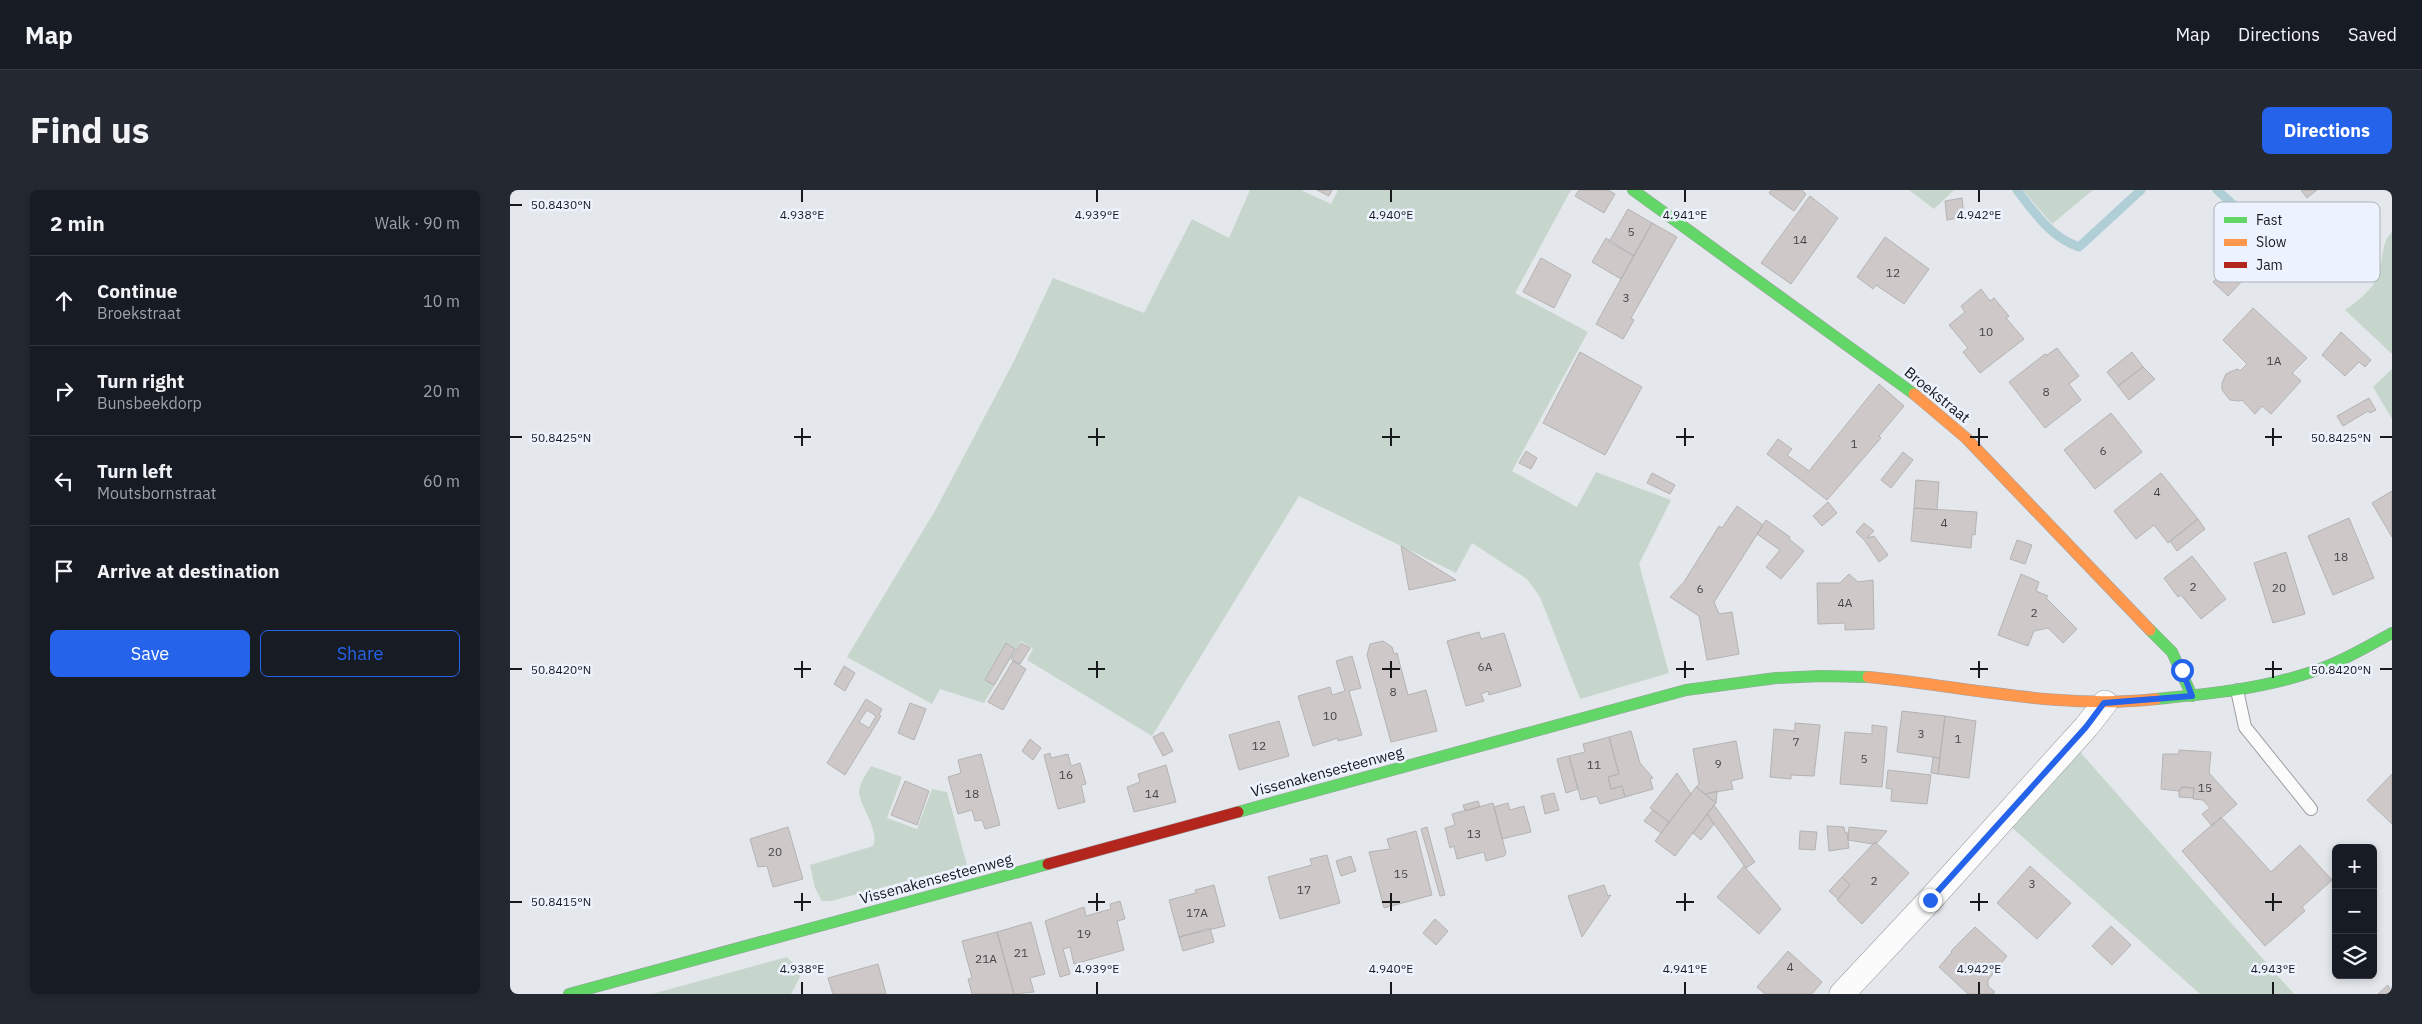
<!DOCTYPE html>
<html lang="en">
<head>
<meta charset="utf-8">
<style>
  :root { --surface:#171b24; --page:#242831; --text:#f1f3f6; --muted:#9ea1a6; --line:#363941; --accent:#2563eb }
  body { margin:0; font-family:"IBM Plex Sans",sans-serif; background:var(--page); color:var(--text) }
  .controls { position:absolute; right:15px; bottom:15px; display:grid; overflow:hidden; border-radius:8px; box-shadow:0 2px 8px #0003 }
  .controls button { width:45px; height:45px; display:grid; place-items:center; padding:0; border:0; border-bottom:1px solid var(--line); background:var(--surface); color:var(--text); font:25px sans-serif }
  .stop { position:absolute; width:15px; height:15px; margin:-11px; border:4px solid #2563eb; border-radius:50%; background:#fff }
  .stop.end { background:#2563eb; border-color:#fff; box-shadow:0 1px 5px #0008 }
  .list { margin:0; padding:0; list-style:none }
  h2 { display:flex; justify-content:space-between; align-items:center; height:65px; margin:0; padding:0 20px; font-size:21px }
  h2 small { font-size:16px; font-weight:400; color:var(--muted) }
  .list li { display:grid; grid-template-columns:32px 1fr auto; gap:15px; align-items:center; box-sizing:border-box; height:90px; padding:0 20px; border-top:1px solid var(--line) }
  .list b { display:block; font-size:19px; white-space:nowrap }
  .list p { margin:0; font-size:16px; white-space:nowrap; color:var(--muted) }
  .list em { font-size:16px; font-style:normal; color:var(--muted) }
  .actions { display:flex; gap:10px; padding:15px 20px }
  .actions a { flex:1; padding:11px 0; border:1px solid var(--accent); border-radius:8px; text-align:center; font-size:18px; color:var(--accent) }
  .actions .main { background:var(--accent); color:#fff }
  .icon { flex:none; width:28px; height:28px; fill:none; stroke:currentColor; stroke-width:2; stroke-linecap:round; stroke-linejoin:round }
  .map { position:relative; flex:none; width:1882px; height:804px; overflow:hidden; border-radius:8px }
  header { display:flex; align-items:center; gap:30px; box-sizing:border-box; height:70px; padding:0 25px; background:var(--surface); border-bottom:1px solid var(--line) }
  header strong { font-size:24px }
  nav { display:flex; gap:28px; margin-inline-start:auto; font-size:18px }
  .intro { display:flex; align-items:center; justify-content:space-between; box-sizing:border-box; height:120px; padding:0 30px }
  h1 { margin:0; font-size:35px }
  .button { padding:12px 22px; border-radius:8px; background:var(--accent); color:#fff; font-size:18px; font-weight:700 }
  main { display:flex; gap:30px; padding:0 30px }
  aside { flex:1; background:var(--surface); border-radius:8px; box-shadow:0 2px 8px #0003 }
  .map>svg:first-child { display:block }
  .green { fill:#c7d6cc }
  .lines { fill:none; stroke-linecap:round; stroke-linejoin:round }
  .stream { stroke:#afced5; stroke-width:9 }
  .building { fill:#cec9c8; stroke:#b4b3b4; fill-rule:evenodd }
  .lane-casing { stroke:#9d9fa3; stroke-width:14 }
  .street-casing { stroke:#9d9fa3; stroke-width:26 }
  .fast-casing { stroke:#9d9fa3; stroke-width:12 }
  .slow-casing { stroke:#9d9fa3; stroke-width:12 }
  .jam-casing { stroke:#9d9fa3; stroke-width:12 }
  .lane { stroke:#fbfbfc; stroke-width:12 }
  .street { stroke:#fbfbfc; stroke-width:25 }
  .fast { stroke:#63d668; stroke-width:11 }
  .slow { stroke:#ff974d; stroke-width:11 }
  .jam { stroke:#b3261e; stroke-width:11 }
  .route { stroke:#2563eb; stroke-width:6 }
  .ticks { fill:none; stroke:#17191d; stroke-width:2 }
  .labels { text-anchor:middle; stroke-width:5; stroke-linejoin:round; paint-order:stroke }
  .number-label { font-size:12px; fill:#454548 }
  .street-label { font-size:15px; fill:#17191d; stroke:#edf3fe }
  .key { fill:#edf3fe; stroke:#adb2ba; stroke-width:1 }
  .key-label { font-size:14px; fill:#17191d }
  .ticks-label { font-size:12px; text-anchor:middle; fill:#17191d; stroke:#edf3fe; stroke-width:5; stroke-linejoin:round; paint-order:stroke }
</style>
</head>
<body>
<header>
<strong>Map</strong>
<nav><a>Map</a><a>Directions</a><a>Saved</a></nav>
</header>
<div class="intro"><h1>Find us</h1><a class="button">Directions</a></div>
<main>
<aside>
<h2>2 min<small>Walk · 90 m</small></h2>
<ul class="list">
<li><svg class="icon" aria-label="ahead" viewBox="0 0 24 24"><path d="M12 20V5M6 11l6-6 6 6"/></svg><div><b>Continue</b><p>Broekstraat</p></div><em>10 m</em></li>
<li><svg class="icon" aria-label="right" viewBox="0 0 24 24"><path d="M7 20v-9h11M14 6l5 5-5 5"/></svg><div><b>Turn right</b><p>Bunsbeekdorp</p></div><em>20 m</em></li>
<li><svg class="icon" aria-label="left" viewBox="0 0 24 24"><path d="M17 20v-9H6M10 6l-5 5 5 5"/></svg><div><b>Turn left</b><p>Moutsbornstraat</p></div><em>60 m</em></li>
<li><svg class="icon" aria-label="arrive" viewBox="0 0 24 24"><path d="M6 21V4h12l-3 4 3 4H6"/></svg><div><b>Arrive at destination</b></div></li>
</ul>
<div class="actions"><a class="main">Save</a><a>Share</a></div>
</aside>
<div class="map">
<svg width="1882" height="804" viewBox="0 0 1882 804">
  <rect width="100%" height="100%" fill="#e4e7ec"/>
  <path class="green" d="M740,0H791L821,14L828,0H1061L1005,103L1078,142L1002,281L1067,317L1086,282L1161,310L1129,374L1159,483L1070,509L1030,407L1017,389L962,353L946,383L789,306L642,546L517,470L523,459L511,451L474,513L430,499L422,514L337,467L426,319L504,171L543,88L634,123L682,29L719,48Z
    M1399,0H1444L1424,19Z
    M1513,0H1583L1542,34Z
    M1882,42V164L1835,120C1848,111 1861,101 1868,86C1873,73 1871,51 1882,42Z
    M1882,179V229L1863,197Z
    M1570,562L1784,804H1690L1499,635Z
    M361,576L392,587L377,628L407,639L422,599L437,602L457,675L321,711H312L305,698L300,675L357,658L363,656C370,639 349,616 349,601C350,592 357,583 361,576Z
    M277,767L292,783L281,804H142Z"/>
  <g class="lines">
    <path class="stream" d="M1507,0C1525,23 1540,47 1569,57L1631,0
      M1707,0L1785,71"/>
  </g>
  <path class="building" d="M807,0H822L819,6Z
    M1069,0H1098L1105,4L1094,23L1065,6Z
    M1261,0H1292L1296,4L1284,21L1259,3Z
    M1791,0H1807L1797,8Z
    M1300,6L1328,28L1281,94L1251,73Z
    M1452,8L1454,27L1437,30L1435,11Z
    M1118,19L1142,33L1124,66L1099,52Z
    M1142,33L1167,47L1121,128L1124,130L1113,149L1086,134Z
    M1375,47L1419,79L1394,114L1366,95L1363,99L1347,87Z
    M1096,48L1124,66L1111,89L1082,72Z
    M1732,61L1747,75L1718,106L1703,92Z
    M1031,68L1061,85L1044,118L1013,102Z
    M1471,99L1480,111L1484,108L1499,126L1496,128L1514,149L1470,183L1453,162L1458,158L1439,135L1455,122L1451,116Z
    M1743,118L1797,168L1782,183L1791,191L1761,224L1752,216L1745,224L1732,210L1729,211L1720,210L1712,200V193L1716,184L1722,181L1728,179L1730,181L1737,174L1713,150Z
    M1831,142L1861,170L1855,177L1849,172L1835,186L1812,165Z
    M1547,158L1569,186L1559,194L1571,210L1535,238L1499,192L1535,164L1537,165Z
    M1070,162L1132,197L1095,265L1033,233Z
    M1622,162L1633,177L1608,196L1597,182Z
    M1633,177L1645,189L1619,210L1608,196Z
    M1369,194L1394,216L1369,246L1371,248L1317,310L1257,264L1268,249L1282,259L1277,265L1299,281Z
    M1859,208L1866,220L1860,223L1858,221L1833,236L1827,226Z
    M1601,223L1632,262L1585,299L1554,260Z
    M1016,261L1027,268L1021,279L1009,273Z
    M1393,262L1403,270L1381,298L1371,290Z
    M1142,283L1165,295L1160,304L1137,293Z
    M1651,283L1688,329L1658,353L1644,335L1626,349L1604,321Z
    M1406,290L1429,292L1427,320L1404,318Z
    M1882,301V347L1862,313Z
    M1318,312L1327,323L1312,336L1303,326Z
    M1227,316L1253,335L1204,412L1209,424L1222,422L1229,464L1197,470L1189,426L1160,407L1174,392L1209,336L1212,338Z
    M1404,318L1467,322L1465,345L1462,344L1461,358L1401,351Z
    M1839,328L1864,388L1823,405L1798,346Z
    M1688,329L1695,339L1667,361L1660,351Z
    M1256,330L1280,347L1279,349L1294,361L1271,389L1256,377L1270,360L1247,344Z
    M1354,333L1364,341L1357,348L1364,346L1378,365L1369,372L1355,351L1346,342Z
    M1507,350L1522,355L1515,374L1500,369Z
    M891,356L946,390L899,400Z
    M1776,362L1795,424L1763,433L1744,373Z
    M1682,366L1716,409L1691,429L1671,405L1668,407L1654,388Z
    M1339,384L1348,392L1363,390L1364,439L1335,440V433L1308,434L1307,393H1330Z
    M1511,384L1529,392L1526,401L1538,406L1536,408L1567,439L1553,453L1538,438L1524,441L1518,456L1488,445Z
    M969,442L971,449L994,443L1011,496L979,505L978,501L971,504L974,511L956,516L937,451Z
    M873,451L882,457L884,464L887,463L898,505L916,500L927,541L881,552L857,465L860,454Z
    M496,453L505,459L484,495L475,490Z
    M511,453L520,458L510,474L501,469Z
    M842,466L851,498L839,501L852,545L828,551V548L803,556L788,506L820,497L822,505L835,501L826,471Z
    M503,471L516,479L493,520L478,512Z
    M334,476L345,483L335,501L324,494Z
    M356,509L372,519L369,525L371,526L335,585L317,573ZM357,520L366,526L359,538L349,532Z
    M400,513L416,519L404,550L388,543Z
    M1392,521L1435,526L1430,568L1387,562Z
    M1435,526L1466,531L1459,588L1428,584Z
    M769,531L779,566L729,580L719,545Z
    M1285,533L1310,535L1304,586L1281,585V589L1260,587L1264,539L1285,541Z
    M1362,535L1377,537L1372,597L1330,594L1335,542L1362,544Z
    M1121,541L1130,573L1143,588L1140,589L1143,599L1115,607L1112,596L1101,599L1098,587L1109,584L1099,547Z
    M653,542L663,561L653,566L643,547Z
    M1099,547L1109,584L1098,587L1101,599L1112,596L1115,607L1090,614L1087,606L1071,610L1059,566L1075,562L1073,554Z
    M520,549L531,558L523,570L512,561Z
    M1226,551L1233,588L1221,591L1223,599L1195,604L1186,597L1189,594L1183,559Z
    M1669,560L1701,562L1699,583L1727,614L1702,636L1692,624L1700,618L1693,610L1683,609L1684,598L1672,597L1669,601L1651,599L1653,564H1669Z
    M540,563L541,568L558,564L561,576L570,573L576,594L571,595L575,612L548,619L534,565Z
    M471,564L490,635L475,639L472,630L465,631L462,620L448,624L438,587L451,583L448,570Z
    M1059,566L1068,599L1056,603L1047,569Z
    M1423,567L1430,568L1428,584L1421,583Z
    M656,575L666,612L624,622L617,597L630,592L628,584Z
    M1378,580L1421,585L1417,614L1381,611L1382,599L1376,598Z
    M1167,583L1181,604L1159,632L1140,618Z
    M1882,584V634L1857,610Z
    M395,591L419,601L407,635L381,625Z
    M1186,597L1206,613L1165,666L1145,651Z
    M1672,597L1684,598L1683,608L1669,607V601Z
    M1207,601L1206,613L1195,604Z
    M1044,603L1049,620L1035,624L1031,606Z
    M968,611L970,617L955,621L953,615Z
    M983,613L996,663L994,666L976,671L974,662L947,669L944,656L940,658L935,638L945,635L942,624Z
    M998,613L1000,620L1014,616L1021,642L992,649L984,617Z
    M1204,615L1245,672L1236,678L1197,624Z
    M1143,620L1159,632L1151,643L1134,631Z
    M1197,624L1204,634L1191,650L1183,643Z
    M1711,627L1761,682L1790,655L1822,690L1792,717L1795,721L1755,756L1672,661Z
    M1317,636L1334,637L1335,643L1337,642L1339,658L1319,661Z
    M278,637L293,689L263,697L257,676L248,677L240,649Z
    M917,637L935,705L930,706L911,639Z
    M1339,637L1377,641L1367,653L1363,654L1338,650Z
    M906,641L922,705L874,718L859,662L880,659L877,649Z
    M1290,641L1307,642L1305,660L1289,659Z
    M1365,652L1399,683L1352,734L1327,710L1340,695L1332,687Z
    M817,665L830,713L770,729L758,687L802,675L800,669Z
    M841,666L846,681L831,686L826,671Z
    M1234,676L1271,719L1249,744L1207,707Z
    M1520,676L1561,713L1527,749L1487,713Z
    M1332,687L1340,695L1328,709L1319,701Z
    M704,695L715,736L669,747L659,710L686,703L685,700Z
    M1094,695L1098,706L1101,705L1072,747L1058,706Z
    M610,711L615,729L607,731L614,760L564,774L560,757L553,759L560,784L550,787L535,731L574,717L576,726L601,719L600,714Z
    M925,729L938,741L926,755L913,743Z
    M521,732L535,784L520,788L524,802L504,804L487,742Z
    M1601,736L1621,755L1602,775L1582,756Z
    M1465,737L1497,766L1478,790V796L1485,802L1483,804H1458L1429,777L1442,762L1441,761Z
    M700,738L704,752L673,761L669,747Z
    M487,742L504,804H462L458,789L462,788L452,751Z
    M1278,761L1312,792L1302,804H1255L1247,797Z
    M368,774L376,804H323L318,788Z
    M1878,795L1882,804H1868Z"/>
  <g class="lines">
    <defs>
      <path id="lane" d="M1727,500L1735,537L1801,619"/>
      <path id="street" d="M1332,804L1420,710L1576,537L1595,513"/>
      <path id="fast" d="M1123,0L1404,204
        M1640,440L1662,462L1682,506
        M1646,509C1695,504 1744,500 1792,485C1824,476 1853,459 1882,443
        M728,622L1176,500L1266,488L1311,486L1358,487
        M59,804L538,674"/>
      <path id="slow" d="M1404,204L1456,248L1640,440
        M1358,487C1454,496 1550,520 1646,509"/>
      <path id="jam" d="M538,674L728,622"/>
    </defs>
    <use href="#lane" class="lane-casing"/>
    <use href="#street" class="street-casing"/>
    <use href="#fast" class="fast-casing"/>
    <use href="#slow" class="slow-casing"/>
    <use href="#jam" class="jam-casing"/>
    <use href="#lane" class="lane"/>
    <use href="#street" class="street"/>
    <use href="#fast" class="fast"/>
    <use href="#slow" class="slow"/>
    <use href="#jam" class="jam"/>
  </g>
  <g class="lines">
    <path class="route" d="M1420,710L1576,537L1594,513L1682,506L1672,480"/>
  </g>
  <path class="ticks" d="M292,0V12M587,0V12M881,0V12M1175,0V12M1469,0V12M0,15H12M292,238V256M587,238V256M881,238V256M1175,238V256M1469,238V256M1763,238V256M0,247H12M284,247H301M578,247H595M872,247H890M1166,247H1184M1460,247H1478M1755,247H1772M1870,247H1882M292,471V488M587,471V488M881,471V488M1175,471V488M1469,471V488M1763,471V488M0,479H12M284,479H301M578,479H595M872,479H890M1166,479H1184M1460,479H1478M1755,479H1772M1870,479H1882M292,703V721M587,703V721M881,703V721M1175,703V721M1469,703V721M1763,703V721M0,712H12M284,712H301M578,712H595M872,712H890M1166,712H1184M1460,712H1478M1755,712H1772M292,792V804M587,792V804M881,792V804M1175,792V804M1469,792V804M1763,792V804"/>
  <g class="labels">
    <g class="number-label">
      <text x="1121" y="46">5</text>
      <text x="1290" y="54">14</text>
      <text x="1383" y="87">12</text>
      <text x="1116" y="112">3</text>
      <text x="1476" y="146">10</text>
      <text x="1764" y="175">1A</text>
      <text x="1536" y="206">8</text>
      <text x="1344" y="258">1</text>
      <text x="1593" y="265">6</text>
      <text x="1647" y="306">4</text>
      <text x="1434" y="337">4</text>
      <text x="1831" y="371">18</text>
      <text x="1683" y="401">2</text>
      <text x="1769" y="402">20</text>
      <text x="1190" y="403">6</text>
      <text x="1335" y="417">4A</text>
      <text x="1524" y="427">2</text>
      <text x="975" y="481">6A</text>
      <text x="883" y="506">8</text>
      <text x="820" y="530">10</text>
      <text x="1411" y="548">3</text>
      <text x="1448" y="553">1</text>
      <text x="1286" y="556">7</text>
      <text x="749" y="560">12</text>
      <text x="1354" y="573">5</text>
      <text x="1208" y="578">9</text>
      <text x="1084" y="579">11</text>
      <text x="556" y="589">16</text>
      <text x="1695" y="602">15</text>
      <text x="462" y="608">18</text>
      <text x="642" y="608">14</text>
      <text x="964" y="648">13</text>
      <text x="265" y="666">20</text>
      <text x="891" y="688">15</text>
      <text x="1364" y="695">2</text>
      <text x="1522" y="698">3</text>
      <text x="794" y="704">17</text>
      <text x="687" y="727">17A</text>
      <text x="574" y="748">19</text>
      <text x="511" y="767">21</text>
      <text x="476" y="773">21A</text>
      <text x="1280" y="781">4</text>
    </g>
    <g class="street-label">
      <text transform="translate(1427 205) rotate(39)" y="5">Broekstraat</text>
      <text transform="translate(817 582) rotate(-15)" y="5">Vissenakensesteenweg</text>
      <text transform="translate(426 689) rotate(-15)" y="5">Vissenakensesteenweg</text>
    </g>
  </g>
  <rect x="1704" y="12" width="166" height="80" rx="8" class="key"/>
  <rect x="1714" y="27" width="23" height="6" fill="#63d668"/>
  <rect x="1714" y="49" width="23" height="7" fill="#ff974d"/>
  <rect x="1714" y="72" width="23" height="6" fill="#b3261e"/>
  <g class="key-label">
    <text x="1746" y="35">Fast</text>
    <text x="1746" y="57">Slow</text>
    <text x="1746" y="80">Jam</text>
  </g>
  <g class="ticks-label">
    <text x="51" y="19">50.8430°N</text>
    <text x="292" y="29">4.938°E</text>
    <text x="587" y="29">4.939°E</text>
    <text x="881" y="29">4.940°E</text>
    <text x="1175" y="29">4.941°E</text>
    <text x="1469" y="29">4.942°E</text>
    <text x="51" y="252">50.8425°N</text>
    <text x="1831" y="252">50.8425°N</text>
    <text x="51" y="484">50.8420°N</text>
    <text x="1831" y="484">50.8420°N</text>
    <text x="51" y="716">50.8415°N</text>
    <text x="292" y="783">4.938°E</text>
    <text x="587" y="783">4.939°E</text>
    <text x="881" y="783">4.940°E</text>
    <text x="1175" y="783">4.941°E</text>
    <text x="1469" y="783">4.942°E</text>
    <text x="1763" y="783">4.943°E</text>
  </g>
</svg>
<div class="controls">
<button>+</button>
<button>−</button>
<button><svg class="icon" aria-label="layers" viewBox="0 0 24 24"><path d="M12 4l9 5-9 5-9-5zM3 14l9 5 9-5"/></svg></button>
</div>
<div class="stop" style="left:1672px;top:480px"></div>
<div class="stop end" style="left:1420px;top:710px"></div>
</div>
</main>
</body>
</html>
